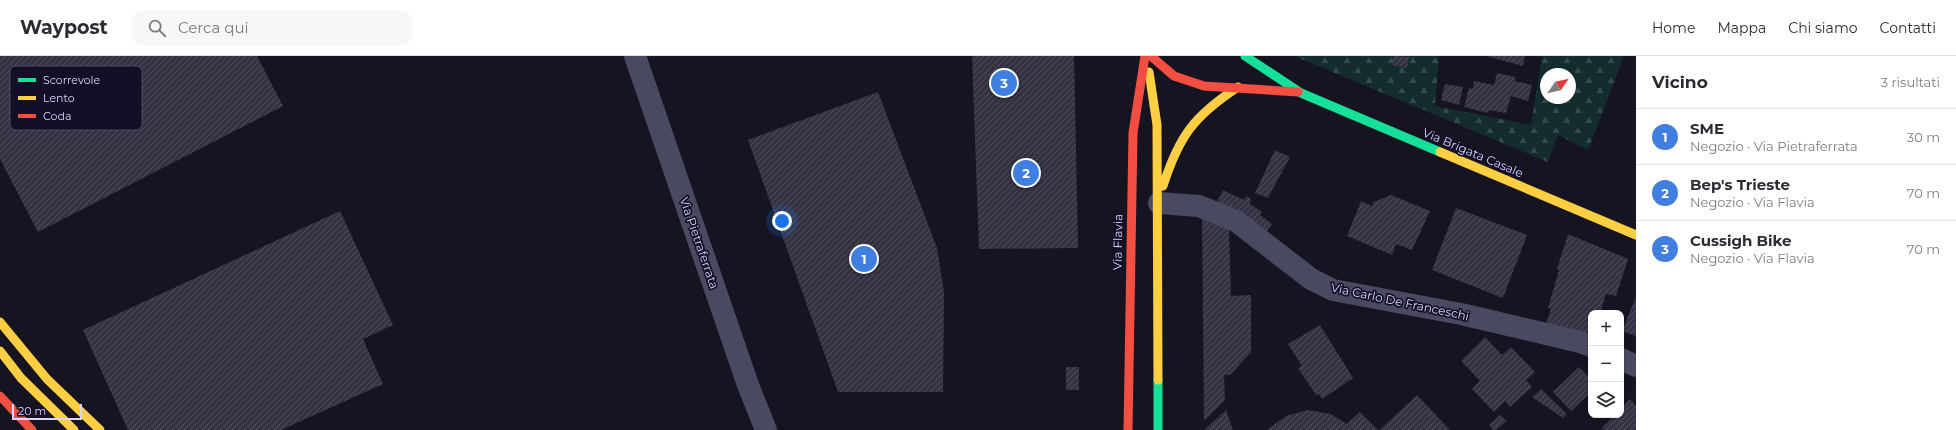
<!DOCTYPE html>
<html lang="it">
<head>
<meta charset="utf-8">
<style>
  :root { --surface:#fff; --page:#f7f7f7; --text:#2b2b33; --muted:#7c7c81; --line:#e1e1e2; --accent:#7c3aed }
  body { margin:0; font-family:Montserrat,sans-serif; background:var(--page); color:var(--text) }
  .controls { position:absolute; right:12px; bottom:12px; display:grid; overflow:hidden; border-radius:8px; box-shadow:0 1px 3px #0004 }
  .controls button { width:36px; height:36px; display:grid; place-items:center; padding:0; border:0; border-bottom:1px solid var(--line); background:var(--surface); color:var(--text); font:20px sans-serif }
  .compass { position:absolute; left:1540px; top:12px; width:36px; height:36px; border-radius:50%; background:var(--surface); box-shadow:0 1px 3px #0004; rotate:56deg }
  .scale { position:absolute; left:12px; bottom:10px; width:70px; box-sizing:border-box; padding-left:4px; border:2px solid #d9d4ff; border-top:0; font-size:11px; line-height:14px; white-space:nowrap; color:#d9d4ff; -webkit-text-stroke:3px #130f26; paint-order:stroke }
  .you { position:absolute; left:782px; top:165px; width:14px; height:14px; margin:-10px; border:3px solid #fff; border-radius:50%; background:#1a73e8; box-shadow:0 0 0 6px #1a73e833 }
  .badge { display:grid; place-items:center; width:26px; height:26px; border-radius:50%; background:var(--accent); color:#fff; font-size:13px; font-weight:700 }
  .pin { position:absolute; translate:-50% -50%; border:2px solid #fff; box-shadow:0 1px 4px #0006 }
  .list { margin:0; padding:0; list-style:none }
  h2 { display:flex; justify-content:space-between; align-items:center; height:52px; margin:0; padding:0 16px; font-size:17px }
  h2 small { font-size:13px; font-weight:400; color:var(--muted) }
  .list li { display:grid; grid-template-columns:26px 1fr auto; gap:12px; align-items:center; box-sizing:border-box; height:56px; padding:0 16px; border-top:1px solid var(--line) }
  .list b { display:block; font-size:15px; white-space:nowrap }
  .list p { margin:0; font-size:13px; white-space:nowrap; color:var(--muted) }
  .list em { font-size:13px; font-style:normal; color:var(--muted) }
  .icon { flex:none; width:22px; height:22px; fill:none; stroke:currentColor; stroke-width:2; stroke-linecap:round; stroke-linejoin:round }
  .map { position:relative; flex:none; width:1636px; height:374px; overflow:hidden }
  header { display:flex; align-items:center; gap:24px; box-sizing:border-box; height:56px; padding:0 20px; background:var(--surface); border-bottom:1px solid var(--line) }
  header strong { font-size:19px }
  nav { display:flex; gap:22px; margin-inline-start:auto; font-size:14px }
  .search { width:280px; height:36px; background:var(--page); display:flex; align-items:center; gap:10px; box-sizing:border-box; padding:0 14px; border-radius:12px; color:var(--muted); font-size:15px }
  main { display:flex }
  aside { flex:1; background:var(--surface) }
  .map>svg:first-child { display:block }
  .forest { fill:url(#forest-firs); fill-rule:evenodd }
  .building { fill:url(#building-hatch) }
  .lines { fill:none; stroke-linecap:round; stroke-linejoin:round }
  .street { stroke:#4a4962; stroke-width:22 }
  .fast { stroke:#16e098; stroke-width:9 }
  .slow { stroke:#ffcf43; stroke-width:9 }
  .jam { stroke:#f24e42; stroke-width:9 }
  .labels { text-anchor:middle; stroke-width:3.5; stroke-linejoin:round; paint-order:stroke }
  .street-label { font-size:12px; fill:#d9d4ff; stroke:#130f26 }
  .key { fill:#130f26; stroke:#4e4a67; stroke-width:1 }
  .key-label { font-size:11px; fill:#d9d4ff }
</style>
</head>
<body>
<header>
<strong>Waypost</strong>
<div class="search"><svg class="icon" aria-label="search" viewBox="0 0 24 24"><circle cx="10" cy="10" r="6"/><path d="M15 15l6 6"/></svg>Cerca qui</div>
<nav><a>Home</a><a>Mappa</a><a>Chi siamo</a><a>Contatti</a></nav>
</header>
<main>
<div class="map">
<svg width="1636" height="374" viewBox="0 0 1636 374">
  <defs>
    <pattern id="forest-firs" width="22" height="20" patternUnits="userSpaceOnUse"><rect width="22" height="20" fill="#132c2d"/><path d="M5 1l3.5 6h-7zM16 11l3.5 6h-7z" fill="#354a4c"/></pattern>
    <pattern id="building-hatch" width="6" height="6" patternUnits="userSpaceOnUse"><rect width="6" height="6" fill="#343243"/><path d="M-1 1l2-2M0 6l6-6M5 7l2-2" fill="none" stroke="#514f5f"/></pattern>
  </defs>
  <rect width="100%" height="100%" fill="#161421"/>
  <path class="forest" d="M1294,0H1439L1435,50L1531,69L1542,0H1624L1588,94L1558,79L1548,106ZM1546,18H1570V42H1546Z"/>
  <path class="building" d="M0,0H257L283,50L38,176L0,103Z
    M972,0H1074L1078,192L979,193Z
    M1394,0L1409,1L1407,12L1392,9Z
    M1486,0H1525L1523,10Z
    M1497,17L1515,21V25L1532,29L1528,45L1511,40L1506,57L1489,54L1488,57L1464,51L1469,32L1473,33L1474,25L1494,29Z
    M1445,28L1463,31L1459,49L1441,44Z
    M878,36L937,192L944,236L943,336H838L748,84Z
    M1275,94L1290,101L1268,142L1255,137Z
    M1223,134L1244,144L1246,140L1251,143L1250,148L1262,156L1260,159L1272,168L1265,178L1216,148Z
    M1391,139L1430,155L1412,194L1396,188L1392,199L1347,180L1361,145L1372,150L1374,146Z
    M1456,152L1527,179L1503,242L1432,214Z
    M340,155L393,269L363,283L383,328L281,374H128L83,274Z
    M1202,157L1229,170L1231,240L1251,239V296L1230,319H1224L1225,344L1204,365Z
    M1568,178L1628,203L1616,240L1606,238L1600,257H1591V272L1588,280L1546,268L1551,253L1548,252L1559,214L1557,213Z
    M1636,241V280L1622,275Z
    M1320,269L1353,322L1322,343L1319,338L1316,339L1298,312L1302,310L1288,288Z
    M1485,281L1502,299L1511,291L1535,316L1526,324L1532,331L1510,351L1505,345L1494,356L1472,333L1480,325L1461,305Z
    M1066,311H1079V334H1066Z
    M1579,311L1591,323V336L1571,355L1553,336Z
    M1541,333L1567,358L1563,362L1532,341Z
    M1417,339L1450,374H1379L1386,368Z
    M1630,343L1636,350V374H1604L1602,372L1615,359H1621V353Z
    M1226,354L1233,374H1204Z
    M1308,354L1331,358L1347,368L1360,356L1378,374H1267L1286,360Z
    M1500,359L1507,365L1496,374H1493L1489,369Z"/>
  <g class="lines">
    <path class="street" d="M635,0L748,329L766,374
      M1159,147L1199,150L1236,165L1311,223L1333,234L1461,258L1580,286L1591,290
      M1621,303L1636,310"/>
    <path class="fast" d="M1245,0L1301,37L1440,96
      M1158,324V374"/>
    <path class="slow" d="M1149,16L1157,69L1158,324
      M1440,96L1636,179
      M1163,130C1179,80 1194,60 1238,31
      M0,266L47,323L100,374
      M0,295L21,322L74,374"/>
    <path class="jam" d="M1151,0L1174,20L1204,30L1298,36
      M0,340L32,374
      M1128,374L1133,77L1145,0"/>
  </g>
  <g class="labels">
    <g class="street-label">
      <text transform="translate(1473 97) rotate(23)" y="4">Via Brigata Casale</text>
      <text transform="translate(1118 186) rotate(-89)" y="4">Via Flavia</text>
      <text transform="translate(699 187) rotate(71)" y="4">Via Pietraferrata</text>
      <text transform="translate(1400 246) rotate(12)" y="4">Via Carlo De Franceschi</text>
    </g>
  </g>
  <rect x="10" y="10" width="132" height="64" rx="6" class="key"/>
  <rect x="18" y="22" width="18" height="4" fill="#16e098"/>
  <rect x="18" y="40" width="18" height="4" fill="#ffcf43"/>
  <rect x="18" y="58" width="18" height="4" fill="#f24e42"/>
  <g class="key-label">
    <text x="43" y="28">Scorrevole</text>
    <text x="43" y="46">Lento</text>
    <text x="43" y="64">Coda</text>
  </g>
</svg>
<div class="controls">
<button>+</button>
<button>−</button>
<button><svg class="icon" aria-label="layers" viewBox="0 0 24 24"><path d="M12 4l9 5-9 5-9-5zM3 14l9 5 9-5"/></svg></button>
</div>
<svg class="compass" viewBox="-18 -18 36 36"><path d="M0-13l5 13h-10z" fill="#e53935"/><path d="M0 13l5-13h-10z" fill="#7c7c81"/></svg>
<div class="scale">20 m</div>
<div class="you"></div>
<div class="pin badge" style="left:864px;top:203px;background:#3f7fe0">1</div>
<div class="pin badge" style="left:1026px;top:117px;background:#3f7fe0">2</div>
<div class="pin badge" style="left:1004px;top:27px;background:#3f7fe0">3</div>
</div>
<aside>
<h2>Vicino<small>3 risultati</small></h2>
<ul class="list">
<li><span class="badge" style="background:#3f7fe0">1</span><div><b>SME</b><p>Negozio · Via Pietraferrata</p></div><em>30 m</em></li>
<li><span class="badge" style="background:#3f7fe0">2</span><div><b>Bep's Trieste</b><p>Negozio · Via Flavia</p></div><em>70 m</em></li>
<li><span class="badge" style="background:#3f7fe0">3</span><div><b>Cussigh Bike</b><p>Negozio · Via Flavia</p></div><em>70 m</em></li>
</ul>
</aside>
</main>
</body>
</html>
